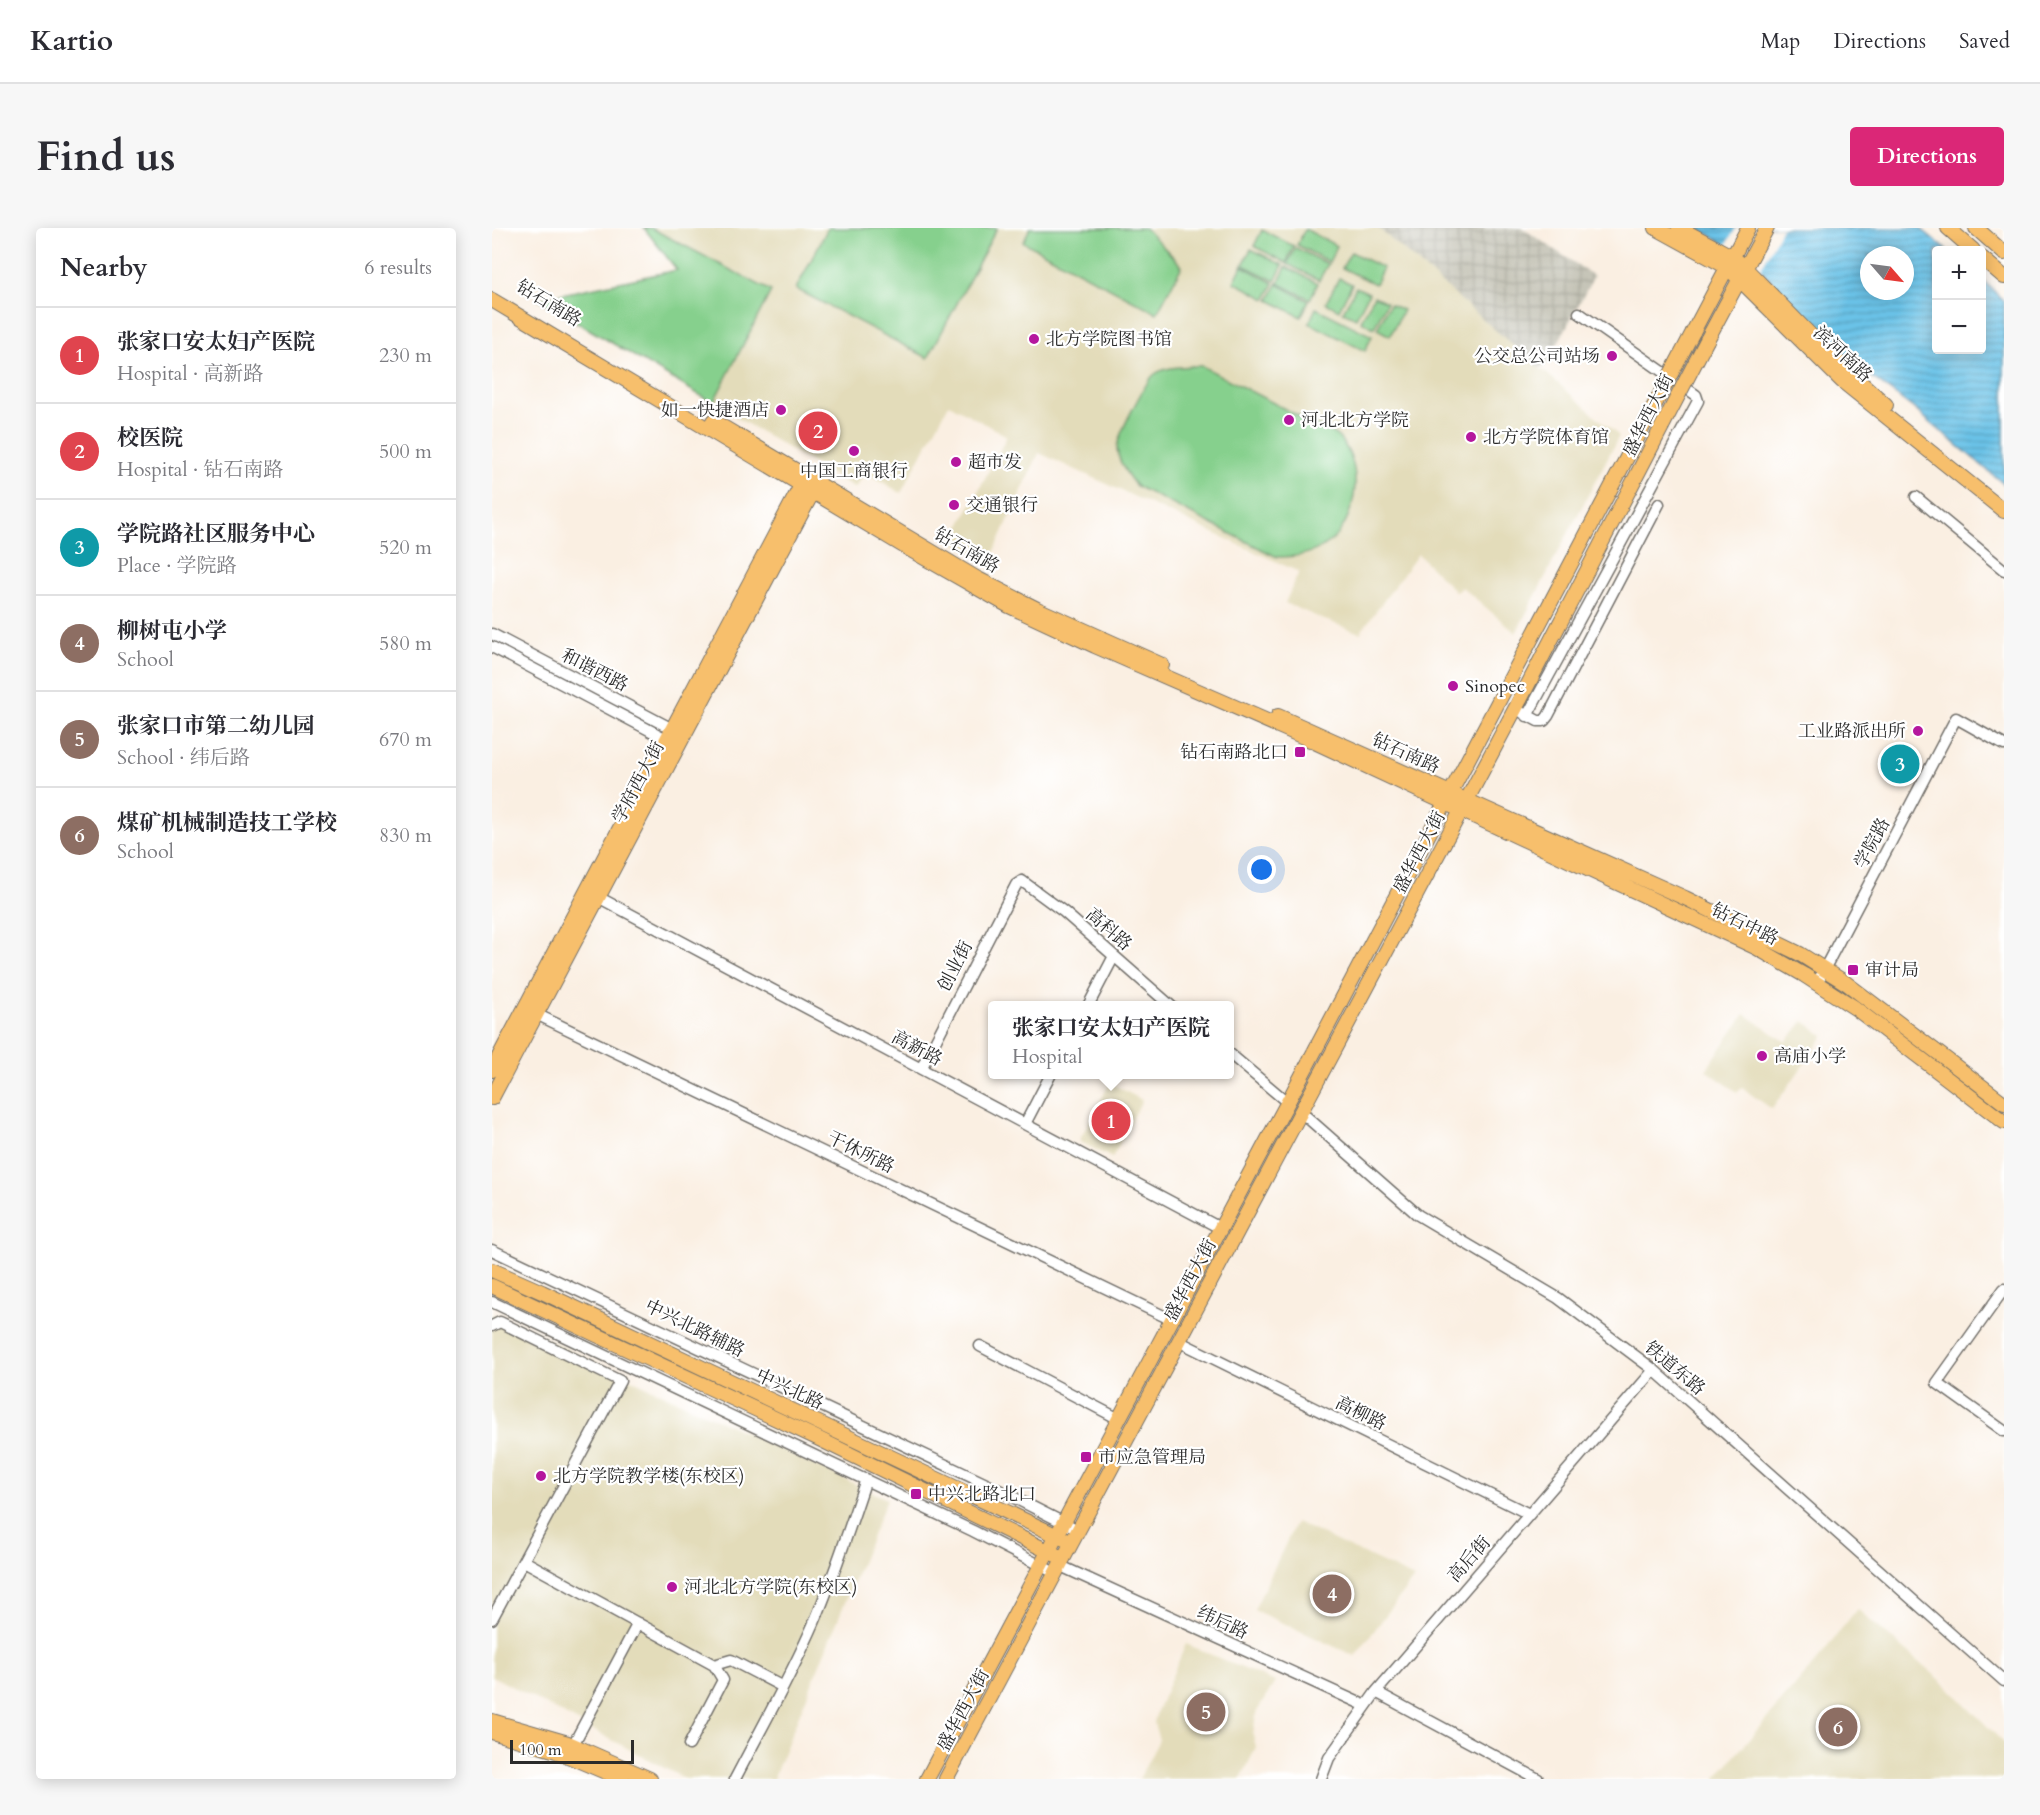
<!DOCTYPE html>
<html lang="en">
<head>
<meta charset="utf-8">
<style>
  :root { --surface:#fff; --page:#f7f7f7; --text:#2b2b33; --muted:#7c7c81; --line:#e1e1e2; --accent:#db2777 }
  body { margin:0; font-family:Cardo,"Noto Serif SC",serif; background:var(--page); color:var(--text) }
  .controls { position:absolute; right:18px; top:18px; display:grid; overflow:hidden; border-radius:6px; box-shadow:0 3px 15px #0003 }
  .controls button { width:54px; height:54px; display:grid; place-items:center; padding:0; border:0; border-bottom:2px solid var(--line); background:var(--surface); color:var(--text); font:30px sans-serif }
  .compass { position:absolute; left:1368px; top:18px; width:54px; height:54px; border-radius:50%; background:var(--surface); box-shadow:0 3px 15px #0003; rotate:118deg }
  .scale { position:absolute; left:18px; bottom:15px; width:124px; box-sizing:border-box; padding-left:6px; border:3px solid #2b2b2b; border-top:0; font-size:16px; line-height:21px; white-space:nowrap; color:#2b2b2b; -webkit-text-stroke:4px #fff; paint-order:stroke }
  .you { position:absolute; left:770px; top:642px; width:21px; height:21px; margin:-15px; border:4px solid #fff; border-radius:50%; background:#1a73e8; box-shadow:0 0 0 9px #1a73e833 }
  .badge { display:grid; place-items:center; width:39px; height:39px; border-radius:50%; background:var(--accent); color:#fff; font-size:20px; font-weight:700 }
  .pin { position:absolute; translate:-50% -50%; border:3px solid #fff; box-shadow:0 2px 6px #0006 }
  .popup { position:absolute; left:496px; top:773px; width:246px; height:78px; box-sizing:border-box; display:grid; place-content:center; border-radius:6px; background:var(--surface); filter:drop-shadow(0 2px 4px #0005); font-size:20px; white-space:nowrap; color:var(--muted) }
  .popup b { font-size:22px; color:var(--text) }
  .popup::after { content:''; position:absolute; left:50%; top:100%; margin-left:-12px; border:12px solid transparent; border-top-color:var(--surface) }
  .list { margin:0; padding:0; list-style:none }
  h2 { display:flex; justify-content:space-between; align-items:center; height:78px; margin:0; padding:0 24px; font-size:26px }
  h2 small { font-size:20px; font-weight:400; color:var(--muted) }
  .list li { display:grid; grid-template-columns:39px 1fr auto; gap:18px; align-items:center; box-sizing:border-box; height:96px; padding:0 24px; border-top:2px solid var(--line) }
  .list b { display:block; font-size:22px; white-space:nowrap }
  .list p { margin:0; font-size:20px; white-space:nowrap; color:var(--muted) }
  .list em { font-size:20px; font-style:normal; color:var(--muted) }
  .map { position:relative; flex:none; width:1512px; height:1551px; overflow:hidden; border-radius:6px }
  header { display:flex; align-items:center; gap:36px; box-sizing:border-box; height:84px; padding:0 30px; background:var(--surface); border-bottom:2px solid var(--line) }
  header strong { font-size:28px }
  nav { display:flex; gap:33px; margin-inline-start:auto; font-size:21px }
  .intro { display:flex; align-items:center; justify-content:space-between; box-sizing:border-box; height:144px; padding:0 36px }
  h1 { margin:0; font-size:42px }
  .button { padding:15px 27px; border-radius:6px; background:var(--accent); color:#fff; font-size:21px; font-weight:700 }
  main { display:flex; gap:36px; padding:0 36px }
  aside { flex:1; background:var(--surface); border-radius:6px; box-shadow:0 3px 15px #0003 }
  .map>svg:first-child { display:block }
  .built { fill:#e3dcba }
  .industrial { fill:url(#industrial-grid) }
  .green { fill:#86d08d; stroke:#587e5c; stroke-width:1.5 }
  .water { fill:url(#water-rules); stroke:#4b778a; stroke-width:1.5; fill-rule:evenodd }
  .pier { fill:#faefe2 }
  .lines { fill:none; stroke-linecap:round; stroke-linejoin:round }
  .minor-casing { stroke:#73706b; stroke-width:13 }
  .major-casing { stroke:#73706b; stroke-width:16 }
  .minor { stroke:#fff; stroke-width:10 }
  .major { stroke:#f7bf6c; stroke-width:14 }
  .major-bridge-casing { stroke:#73706b; stroke-width:16; stroke-linecap:butt }
  .major-bridge { stroke:#f7bf6c; stroke-width:14 }
  .poi-dot { fill:#b5179e; stroke:#fff; stroke-width:2 }
  .labels { text-anchor:middle; stroke-width:4.5; stroke-linejoin:round; paint-order:stroke }
  .street-label { font-size:18px; fill:#2b2b2b; stroke:#fff }
  .poi-label { font-size:18px; fill:#2b2b2b; stroke:#fff; text-anchor:start }
</style>
</head>
<body>
<header>
<strong>Kartio</strong>
<nav><a>Map</a><a>Directions</a><a>Saved</a></nav>
</header>
<div class="intro"><h1>Find us</h1><a class="button">Directions</a></div>
<main>
<aside>
<h2>Nearby<small>6 results</small></h2>
<ul class="list">
<li><span class="badge" style="background:#e0444e">1</span><div><b>张家口安太妇产医院</b><p>Hospital · 高新路</p></div><em>230 m</em></li>
<li><span class="badge" style="background:#e0444e">2</span><div><b>校医院</b><p>Hospital · 钻石南路</p></div><em>500 m</em></li>
<li><span class="badge" style="background:#0f9aa8">3</span><div><b>学院路社区服务中心</b><p>Place · 学院路</p></div><em>520 m</em></li>
<li><span class="badge" style="background:#8d6e63">4</span><div><b>柳树屯小学</b><p>School</p></div><em>580 m</em></li>
<li><span class="badge" style="background:#8d6e63">5</span><div><b>张家口市第二幼儿园</b><p>School · 纬后路</p></div><em>670 m</em></li>
<li><span class="badge" style="background:#8d6e63">6</span><div><b>煤矿机械制造技工学校</b><p>School</p></div><em>830 m</em></li>
</ul>
</aside>
<div class="map">
<svg width="1512" height="1551" viewBox="0 0 1512 1551">
  <defs>
    <pattern id="industrial-grid" width="8" height="8" patternUnits="userSpaceOnUse" patternTransform="scale(1.5)"><rect width="8" height="8" fill="#c6c5b8"/><path d="M0 4h8M4 0v8" fill="none" stroke="#aaa99e"/></pattern>
    <pattern id="water-rules" width="6" height="5" patternUnits="userSpaceOnUse" patternTransform="scale(1.5)"><rect width="6" height="5" fill="#6bc3e8"/><path d="M0 2.5h6" fill="none" stroke="#589fbc"/></pattern>
  </defs>
  <rect width="100%" height="100%" fill="#fff"/>
  <filter id="ink" filterUnits="userSpaceOnUse"><feTurbulence type="fractalNoise" baseFrequency=".0167" numOctaves="2"/><feDisplacementMap in="SourceGraphic" scale="12" xChannelSelector="R" yChannelSelector="G"/><feConvolveMatrix kernelMatrix="1 2 1 2 8 2 1 2 1" color-interpolation-filters="sRGB"/></filter>
  <filter id="wash" filterUnits="userSpaceOnUse"><feTurbulence type="fractalNoise" baseFrequency=".008" numOctaves="4" result="noise"/><feDisplacementMap in="SourceGraphic" scale="24" xChannelSelector="R" yChannelSelector="G"/><feGaussianBlur stdDeviation="1.35" result="paint"/><feColorMatrix in="noise" values="0 0 0 0 0 0 0 0 0 0 0 0 0 0 0 0 0 1.4 0 .05"/><feComposite in="paint" operator="in"/></filter>
  <g filter="url(#wash)">
    <rect width="100%" height="100%" fill="#faefe2"/>
    <path class="built" d="M152,0H886L1127,208L1024,405L970,359L964,364L926,326L868,405L833,392L793,375L807,344L547,225L497,335L460,313L515,208L457,176L409,265L373,244L363,260L46,71L185,42Z
      M1253,786L1294,814L1312,793L1332,808L1280,881L1250,860L1245,864L1214,842Z
      M618,855L650,872L620,930L587,913Z
      M0,1086L395,1271L281,1551H193L0,1448Z
      M804,1294L922,1350L863,1428L762,1382Z
      M1365,1381L1453,1456L1512,1515V1551H1223L1327,1430Z
      M694,1416L783,1454L764,1485L761,1508L764,1519L749,1551H647L667,1512L662,1495L665,1483Z"/>
    <path class="industrial" d="M886,0H1030L1102,48L1054,137L1047,140Z"/>
    <path class="green" d="M152,0H159L279,63L221,175L46,71L185,42Z
      M336,0H505L436,130L304,61Z
      M538,0H653L690,38L665,85L531,14Z
      M813,1L845,18L837,34L805,17Z
      M770,2L802,18L794,35L762,18Z
      M804,20L836,36L827,52L795,36Z
      M759,21L791,37L783,53L751,37Z
      M859,24L891,40L883,56L850,40Z
      M750,38L782,55L774,71L742,54Z
      M794,39L826,55L818,71L786,55Z
      M847,50L860,56L847,82L834,75Z
      M785,56L817,73L809,89L777,72Z
      M864,59L877,65L864,90L851,84Z
      M882,68L895,74L882,100L869,93Z
      M898,76L911,82L898,108L885,101Z
      M824,80L880,108L873,123L817,95Z
      M700,138H710C746,157 781,175 816,193C826,198 842,203 848,211C869,236 866,270 852,297C839,321 811,330 785,329L644,258C635,247 626,234 625,220C625,209 654,152 663,146C673,139 688,139 700,138Z"/>
    <path class="water" d="M1205,0H1428L1455,22H1444V122H1490V51L1512,73V256L1421,180L1360,134L1271,44L1231,15ZM1377,27H1413V63H1377Z"/>
    <path class="pier" d="M1244,0H1290L1267,44L1233,19Z"/>
  </g>
  <g filter="url(#ink)">
    <g class="lines">
      <defs>
        <path id="minor" d="M1424,269L1512,342
          M0,406L186,504
          M0,419L180,514
          M1031,485L1046,493H1052L1056,488L1167,276
          M1035,488L1206,173L1204,167L1087,85
          M106,669L728,1000
          M1325,755L1464,490L1512,517
          M596,778L622,728
          M44,786L680,1092
          M738,826L795,874
          M429,841L524,657L530,653L572,684L679,778
          M809,884L926,987L1066,1070L1162,1142L1512,1453
          M533,896L559,846
          M0,1022L507,1262L586,1302
          M1512,1061L1445,1155L1512,1203
          M0,1074L481,1303L563,1345
          M0,1098L8,1094L128,1153L0,1391
          M686,1113L1037,1286
          M488,1118L627,1191
          M32,1333L222,1437L239,1432L291,1459
          M573,1340L874,1478
          M884,1464L1046,1551
          M81,1517L146,1395
          M197,1517L231,1452L222,1437
          M243,1551C270,1499 299,1448 322,1395C342,1348 358,1299 374,1251
          M829,1551L837,1530L884,1464L1162,1142"/>
        <path id="major" d="M1164,0L1235,39L1350,153L1512,283
          M1187,0L1241,29L1253,40L1338,127L1394,177
          M1456,0L1481,22
          M1484,0L1512,25
          M1490,30L1512,49
          M0,72L415,320L517,378L603,418L814,510L1265,720L1312,747L1363,780L1512,894
          M1201,104L1256,0
          M1215,112L1275,0
          M221,193L486,351L545,381L670,437
          M786,488L1193,670L1308,726L1354,755L1512,875
          M0,842L313,250
          M0,870L325,256
          M0,1042L50,1064L572,1311
          M0,1058L323,1209L564,1327
          M0,1493L76,1515L158,1551
          M0,1504L64,1523L130,1551
          M435,1551L799,868L1013,461
          M454,1551L1029,470"/>
      </defs>
      <use href="#minor" class="minor-casing"/>
      <use href="#major" class="major-casing"/>
      <use href="#minor" class="minor"/>
      <use href="#major" class="major"/>
      <defs>
        <path id="major-bridge" d="M1013,461L1201,104
          M1029,470L1215,112"/>
      </defs>
      <use href="#major-bridge" class="major-bridge-casing"/>
      <use href="#major-bridge" class="major-bridge"/>
    </g>
  </g>
  <g class="poi-dot">
    <circle cx="542" cy="111" r="6"/>
    <circle cx="1120" cy="128" r="6"/>
    <circle cx="289" cy="182" r="6"/>
    <circle cx="797" cy="192" r="6"/>
    <circle cx="979" cy="209" r="6"/>
    <circle cx="362" cy="223" r="6"/>
    <circle cx="464" cy="234" r="6"/>
    <circle cx="462" cy="277" r="6"/>
    <circle cx="961" cy="458" r="6"/>
    <circle cx="1426" cy="503" r="6"/>
    <rect x="802" y="518" width="12" height="12" rx="3"/>
    <rect x="1355" y="736" width="12" height="12" rx="3"/>
    <circle cx="1270" cy="828" r="6"/>
    <rect x="588" y="1223" width="12" height="12" rx="3"/>
    <circle cx="49" cy="1248" r="6"/>
    <rect x="418" y="1260" width="12" height="12" rx="3"/>
    <circle cx="180" cy="1359" r="6"/>
  </g>
  <g class="labels">
    <g class="street-label">
      <text transform="translate(57 75) rotate(31)" y="6">钻石南路</text>
      <text transform="translate(1351 126) rotate(43)" y="6">滨河南路</text>
      <text transform="translate(1156 187) rotate(-63)" y="6">盛华西大街</text>
      <text transform="translate(475 322) rotate(30)" y="6">钻石南路</text>
      <text transform="translate(103 442) rotate(27)" y="6">和谐西路</text>
      <text transform="translate(914 525) rotate(24)" y="6">钻石南路</text>
      <text transform="translate(146 554) rotate(-62)" y="6">学府西大街</text>
      <text transform="translate(1380 615) rotate(-62)" y="6">学院路</text>
      <text transform="translate(927 624) rotate(-62)" y="6">盛华西大街</text>
      <text transform="translate(1253 696) rotate(26)" y="6">钻石中路</text>
      <text transform="translate(617 701) rotate(41)" y="6">高科路</text>
      <text transform="translate(463 738) rotate(-63)" y="6">创业街</text>
      <text transform="translate(425 820) rotate(28)" y="6">高新路</text>
      <text transform="translate(369 924) rotate(26)" y="6">干休所路</text>
      <text transform="translate(698 1052) rotate(-62)" y="6">盛华西大街</text>
      <text transform="translate(203 1100) rotate(26)" y="6">中兴北路辅路</text>
      <text transform="translate(1183 1140) rotate(40)" y="6">铁道东路</text>
      <text transform="translate(298 1161) rotate(25)" y="6">中兴北路</text>
      <text transform="translate(869 1185) rotate(26)" y="6">高柳路</text>
      <text transform="translate(977 1331) rotate(-49)" y="6">高后街</text>
      <text transform="translate(731 1394) rotate(25)" y="6">纬后路</text>
      <text transform="translate(471 1482) rotate(-62)" y="6">盛华西大街</text>
    </g>
    <g class="poi-label">
      <text x="554" y="117">北方学院图书馆</text>
      <text x="1108" y="134" text-anchor="end">公交总公司站场</text>
      <text x="277" y="188" text-anchor="end">如一快捷酒店</text>
      <text x="809" y="198">河北北方学院</text>
      <text x="991" y="215">北方学院体育馆</text>
      <text x="476" y="240">超市发</text>
      <text x="362" y="249" text-anchor="middle">中国工商银行</text>
      <text x="474" y="283">交通银行</text>
      <text x="973" y="464">Sinopec</text>
      <text x="1414" y="509" text-anchor="end">工业路派出所</text>
      <text x="796" y="530" text-anchor="end">钻石南路北口</text>
      <text x="1373" y="748">审计局</text>
      <text x="1282" y="834">高庙小学</text>
      <text x="606" y="1235">市应急管理局</text>
      <text x="61" y="1254">北方学院教学楼(东校区)</text>
      <text x="436" y="1272">中兴北路北口</text>
      <text x="192" y="1365">河北北方学院(东校区)</text>
    </g>
  </g>
</svg>
<div class="controls">
<button>+</button>
<button>−</button>
</div>
<svg class="compass" viewBox="-18 -18 36 36"><path d="M0-13l5 13h-10z" fill="#e53935"/><path d="M0 13l5-13h-10z" fill="#7c7c81"/></svg>
<div class="scale">100 m</div>
<div class="you"></div>
<div class="pin badge" style="left:619px;top:893px;background:#e0444e">1</div>
<div class="popup"><b>张家口安太妇产医院</b>Hospital</div>
<div class="pin badge" style="left:326px;top:203px;background:#e0444e">2</div>
<div class="pin badge" style="left:1408px;top:536px;background:#0f9aa8">3</div>
<div class="pin badge" style="left:840px;top:1366px;background:#8d6e63">4</div>
<div class="pin badge" style="left:714px;top:1484px;background:#8d6e63">5</div>
<div class="pin badge" style="left:1346px;top:1499px;background:#8d6e63">6</div>
</div>
</main>
</body>
</html>
